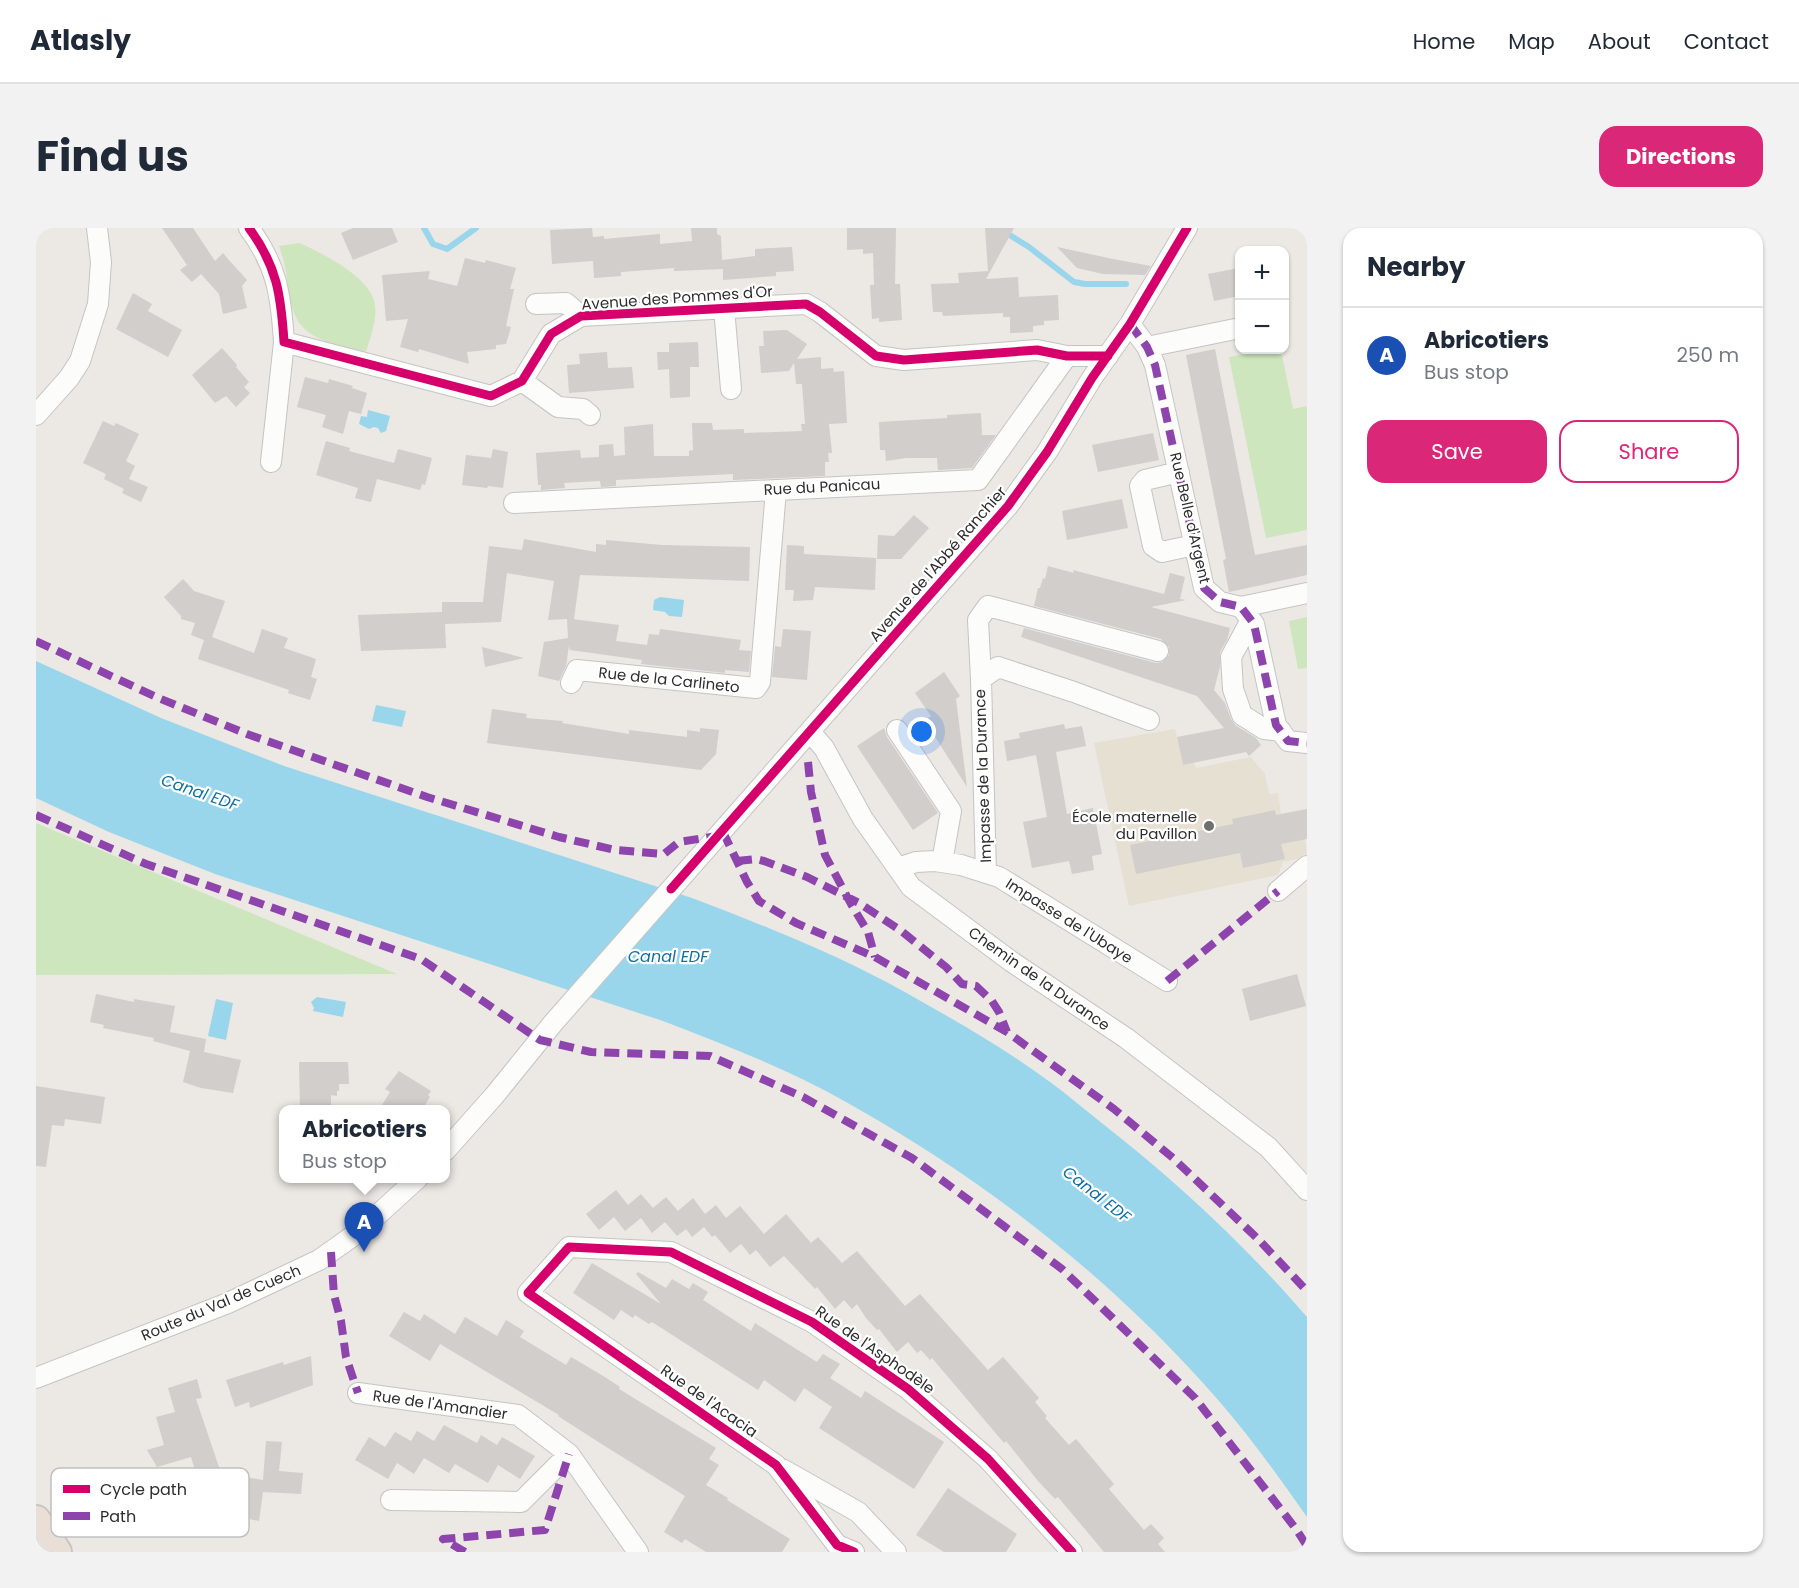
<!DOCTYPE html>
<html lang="en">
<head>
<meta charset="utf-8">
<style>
  :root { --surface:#fff; --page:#f2f2f3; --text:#1f2937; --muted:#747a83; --line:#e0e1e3; --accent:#db2777 }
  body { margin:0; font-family:Poppins,sans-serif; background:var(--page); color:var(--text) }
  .controls { position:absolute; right:18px; top:18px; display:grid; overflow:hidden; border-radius:12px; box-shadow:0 2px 4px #0004 }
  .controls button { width:54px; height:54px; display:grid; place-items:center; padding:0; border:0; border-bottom:2px solid var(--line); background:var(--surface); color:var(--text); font:30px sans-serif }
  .you { position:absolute; left:886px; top:504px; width:21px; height:21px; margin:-15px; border:4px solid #fff; border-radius:50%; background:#1a73e8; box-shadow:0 0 0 9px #1a73e833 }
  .badge { display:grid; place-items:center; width:39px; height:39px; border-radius:50%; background:var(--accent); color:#fff; font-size:20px; font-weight:700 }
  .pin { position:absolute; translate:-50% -50px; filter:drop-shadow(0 2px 3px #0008) }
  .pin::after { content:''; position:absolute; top:32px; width:21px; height:18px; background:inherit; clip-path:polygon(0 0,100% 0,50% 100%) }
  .popup { position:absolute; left:243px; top:877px; width:171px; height:78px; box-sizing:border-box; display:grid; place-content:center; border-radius:12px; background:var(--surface); filter:drop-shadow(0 2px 4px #0005); font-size:20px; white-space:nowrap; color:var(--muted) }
  .popup b { font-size:22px; color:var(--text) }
  .popup::after { content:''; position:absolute; left:50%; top:100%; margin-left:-12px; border:12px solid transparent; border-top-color:var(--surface) }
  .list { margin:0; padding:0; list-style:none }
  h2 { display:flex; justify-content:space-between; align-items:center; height:78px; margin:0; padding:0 24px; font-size:26px }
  h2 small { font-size:20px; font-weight:400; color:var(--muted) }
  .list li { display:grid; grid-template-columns:39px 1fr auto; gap:18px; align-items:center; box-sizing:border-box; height:96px; padding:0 24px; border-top:2px solid var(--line) }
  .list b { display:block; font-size:22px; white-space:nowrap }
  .list p { margin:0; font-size:20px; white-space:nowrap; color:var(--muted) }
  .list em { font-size:20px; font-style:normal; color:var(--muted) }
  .actions { display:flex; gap:12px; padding:18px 24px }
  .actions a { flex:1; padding:14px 0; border:2px solid var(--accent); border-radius:18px; text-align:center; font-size:21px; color:var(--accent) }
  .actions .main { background:var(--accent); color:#fff }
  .map { position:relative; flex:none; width:1271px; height:1324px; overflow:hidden; border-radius:18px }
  header { display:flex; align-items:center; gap:36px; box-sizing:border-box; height:84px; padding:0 30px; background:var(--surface); border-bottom:2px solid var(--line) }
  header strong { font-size:28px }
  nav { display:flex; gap:33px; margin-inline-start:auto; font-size:21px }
  .intro { display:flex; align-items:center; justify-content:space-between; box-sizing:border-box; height:144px; padding:0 36px }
  h1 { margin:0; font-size:42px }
  .button { padding:15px 27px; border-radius:18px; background:var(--accent); color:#fff; font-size:21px; font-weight:700 }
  main { display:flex; gap:36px; padding:0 36px }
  aside { flex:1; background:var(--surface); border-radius:18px; box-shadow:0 2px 4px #0004 }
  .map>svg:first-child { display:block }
  .education { fill:#e6e0d3 }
  .green { fill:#cee6be }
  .water { fill:#99d6ec }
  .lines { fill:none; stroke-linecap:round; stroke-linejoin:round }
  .stream { stroke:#99d6ec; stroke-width:6 }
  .building { fill:#d1cecb }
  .minor-casing { stroke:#c5c4c5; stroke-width:22 }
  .highway-casing { stroke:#c6c5c4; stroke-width:32 }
  .minor { stroke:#fcfcfb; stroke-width:20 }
  .highway { stroke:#eadfd6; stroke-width:28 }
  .quiet { stroke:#8e44ad; stroke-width:8; stroke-dasharray:15 8; stroke-linecap:butt }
  .cycleway-casing { stroke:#fff; stroke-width:13 }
  .cycleway { stroke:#d6006c; stroke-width:9 }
  .poi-dot { fill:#706f6e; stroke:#fff; stroke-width:2 }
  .labels { text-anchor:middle; stroke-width:4.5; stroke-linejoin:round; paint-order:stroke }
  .street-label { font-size:15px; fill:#2e2e2e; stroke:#fff }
  .poi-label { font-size:15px; fill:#2e2e2e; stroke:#fff; text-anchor:end }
  .water-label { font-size:16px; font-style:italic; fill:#0d6fa3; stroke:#fff }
  .key { fill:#fff; stroke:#c0c0c0; stroke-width:1.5 }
  .key-label { font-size:16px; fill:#2e2e2e }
</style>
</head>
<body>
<header>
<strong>Atlasly</strong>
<nav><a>Home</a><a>Map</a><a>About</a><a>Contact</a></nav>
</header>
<div class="intro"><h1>Find us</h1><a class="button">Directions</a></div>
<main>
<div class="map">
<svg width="1271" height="1324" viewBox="0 0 1271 1324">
  <rect width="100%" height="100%" fill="#ece8e4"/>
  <path class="education" d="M1139,501L1147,537L1158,535L1160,540L1215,529L1229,546L1233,566L1242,565L1245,586L1271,581V611H1269L1271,629L1247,634L1242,647L1093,678L1058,515Z"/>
  <path class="green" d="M264,15C287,26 337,50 339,78C341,93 334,110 330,124C308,119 272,113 261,91C253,77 253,61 250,45C249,36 246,27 243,18Z
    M1229,122H1245L1257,181L1271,178V302L1230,310L1193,129Z
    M1271,389V440L1262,441L1253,393Z
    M0,595L361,746L0,747Z"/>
  <path class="water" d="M332,182L354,188L350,203L345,205L342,200L338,199L333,201L323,196L325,188L331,189Z
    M624,369L648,372L646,389L633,388L629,384L617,382L618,372Z
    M0,433L125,490L248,538L656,670C727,697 800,726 867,763C917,791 968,820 1014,854C1032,867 1049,882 1067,896C1141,954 1210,1018 1271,1089V1289C1243,1249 1215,1210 1183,1173C1078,1052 950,952 810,874C752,841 689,817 627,793L179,646L73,604L0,570Z
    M340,477L370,483L366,499L336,493Z
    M281,769L310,774L307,789L277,783L278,780L275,774Z
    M180,771L197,775L190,812L172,808Z"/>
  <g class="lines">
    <path class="stream" d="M388,0L397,16L411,21L440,0
      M952,0L972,6L993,19L1038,54L1049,56H1090"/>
  </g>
  <path class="building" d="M126,0H157L179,33L187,25L192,31L211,52L206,58L211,80L187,86L183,66L165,46L156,54L144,42L151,37Z
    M317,0H356L362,14L317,32L305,5Z
    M556,0L557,9L568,8V11L624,6V16L656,13L655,0H681V6L685,8L686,32L719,28V21L756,19L758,43L740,44V48L687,52V41L638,43V40L585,44V48L558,50L557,33L516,36L514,2Z
    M811,0H860L859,56H864L866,92L843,94V90L836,91L834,57H838L837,25L827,26V21L811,22Z
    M949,0H978L950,51L982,49L983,69L1022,67L1023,92L1008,93V97L997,98V104L974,105V89H967V85L907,88L906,84H897L895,56L923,55L922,45L952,43Z
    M1021,19L1077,31L1115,38L1109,47L1067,46L1041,40Z
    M429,30L449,35L450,32L480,40L474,61H478L470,98L475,99L470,116L460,117V121L431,124L433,136L383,121L382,124L364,119L372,91L350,93L346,47L394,43L392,51L421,58Z
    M1203,40V68L1178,73L1172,46Z
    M97,65L116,76L112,83L146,102L132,129L80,101Z
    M751,102L771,116L761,131L785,129V141L797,140L798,144L808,143L811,195L793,196L796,225H792L793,234H789V248L697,252V246L618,250L580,252V258L565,259L564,253L528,255L529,260L505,262V257H502L500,225L544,222L545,230L563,229V217L577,216L578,228L589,227L588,199L617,196L618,228H653V223L657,222L656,195H676L677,202L708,201V205L766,203L765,196H769L766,156H760L758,135L753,143L725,145L723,118H728L727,103Z
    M662,114L663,139H654V169L634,170L633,141L622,142L621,124H633V115Z
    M186,120L201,137L200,139L213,154L208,159L214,165L200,179L190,168L179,175L156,147Z
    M1179,121L1219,327L1271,317V347L1193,364L1187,332L1190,331L1150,127Z
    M571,124L572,140L596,139L598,160L533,165L531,137L544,136L543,126Z
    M269,149L292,155L293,151L317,158L316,160L331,165L325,186L313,183L307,206L286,199L290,187L261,179Z
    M945,185L946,207H960L936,240L902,242L901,230H870L850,233L849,222H844L843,194L911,190V187Z
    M67,193L78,198L80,195L103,206L90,233L99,238L93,251L112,259L105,274L86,265L88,261L68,251L70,246L47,235Z
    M1117,205L1123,232L1062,244L1056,217Z
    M290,213L314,220L313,223L358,235L362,221L396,230L389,257L386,256L384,262L341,251L335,274L319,270L322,260L280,247Z
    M457,221L472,224L467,260L452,258L451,260L426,257L430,227L455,230Z
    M1086,271L1092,300L1031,312L1026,283Z
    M878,287L893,300L865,331H841L842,307L858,308Z
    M488,311L560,324V316L570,317V312L626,317L714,319L713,353L544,347L538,391H536L583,397L580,413L611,417L613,406L623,407L624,401L705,412L703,422L715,423L713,444L689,442V445L605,436L606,432L534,422L533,418L530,438L523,453L502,448L508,414L532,410L531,391L512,392L518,353L471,345L465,394L409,396L410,420L325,423L322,387L406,384V374H447L453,318L486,322Z
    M751,317L768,318V326L840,330L839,362L779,359L777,372L757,373L758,362H749Z
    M1012,338L1038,345L1037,342L1128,366L1134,345L1149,349L1144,371L1150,372L1115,379L1194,400L1191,412L1184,424V439L1178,462L1189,475L1195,491L1199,497L1220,510L1225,517L1213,528L1210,524L1147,537L1141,509L1188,500L1161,468L985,409L988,400L1120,435L1126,434L1133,427V419L1125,411L998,378L1002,360H1004L1007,350L1009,351Z
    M147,351L158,363L189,373L176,409L218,425L226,401L252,410L248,420L280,431L275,449L281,451L274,472L252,465L253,462L162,431L168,412L155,407L159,395L145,391V388L128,369Z
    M747,401L775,403L771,452L736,449L739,418L745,419Z
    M446,419L488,430L449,439Z
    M908,444L924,468L920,471L931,559L889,493L895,488L879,465Z
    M456,481L491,486L490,490L527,493L526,495L593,506V502L651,509V502L664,504V500L683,502L680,526L665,542L451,515Z
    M1028,496L1029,501L1046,498L1050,518L1020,524L1031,586L1057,580L1066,626L1056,628L1058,642L1036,646L1033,633L996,640L987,594L1011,589L1000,527L971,533L968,513L984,510L983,505Z
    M848,500L851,509L902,585L877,602L821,518Z
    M1271,581V611L1245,616L1249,631L1207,640L1204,625L1100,646L1094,617L1197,596L1196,591L1239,582L1240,587Z
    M1261,746L1270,778L1214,793L1206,761Z
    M60,766L98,774V771L139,778L134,804L170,811L168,824L205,832L197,865L165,860L147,854L154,823L117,813L118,810L67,800L68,797L54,794Z
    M263,834H312L313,856H303V863H301V868L295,867V882H264Z
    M363,843L395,863L392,867L394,869L386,882H343L354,864L349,861Z
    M0,858L69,869L65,896L29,891L28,898L16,897L10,939L0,938Z
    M580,962L592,977L605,966L617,980L630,969L642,983L657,970L669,986L680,977L690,990L704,978L728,1006L750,986L775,1015L782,1009L806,1035L821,1023L869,1078L884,1066L952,1142L967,1129L1003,1170L999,1174L1011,1188L1009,1190L1033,1217L1040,1211L1078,1256L1073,1261L1108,1302L1115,1296L1128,1310L1122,1316L1129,1324H1068L1022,1269L1019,1271L1002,1253L970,1213L968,1215L896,1130L894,1132L885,1122L881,1125L872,1114L861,1124L843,1101L841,1102L830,1090L821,1076L816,1081L808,1072L799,1081L781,1059L779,1061L748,1028L734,1039L720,1022L714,1027L705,1016L694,1025L679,1007L676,1009L668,999L656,1009L650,1001L641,1008L629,994L616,1005L605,990L589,1003L578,989L563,1002L550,986Z
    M556,1035L625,1076L600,1046L602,1044L630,1060L636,1051L653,1061L657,1055L672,1064L667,1072L715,1103L719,1095L781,1134L787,1126L804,1136L794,1150L825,1170L829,1163L908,1214L878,1261L783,1200L796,1179L768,1160L759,1174L728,1152L722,1162L616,1094L613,1096L599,1087L597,1090L585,1082L578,1092L537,1065Z
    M368,1084L384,1093L388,1086L419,1106L429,1089L461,1108L470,1092L488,1103L484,1109L530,1137L535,1129L569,1149L584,1159L583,1161L680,1220L673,1231L683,1237L670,1257L692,1270L691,1272L754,1311L746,1324H670L649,1311L646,1315L628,1304L649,1268L564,1215L522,1188L523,1187L404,1116L394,1133L353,1108Z
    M275,1128L277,1157L214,1180L213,1174L199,1179L190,1152L247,1134L248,1137Z
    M161,1151L166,1170L160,1171L185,1245L227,1252L230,1213L246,1214L243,1243L267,1245L265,1266L227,1264L223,1293L208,1290L209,1272L166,1265L155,1229L121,1239L111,1222L128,1217L120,1189L139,1184L132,1160Z
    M408,1197L441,1215L445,1207L461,1217L466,1209L499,1228L484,1251L462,1237L452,1255L419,1236L413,1245L388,1230L378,1246L361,1235L352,1251L319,1232L333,1209L349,1219L359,1204L375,1213L381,1203L398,1213Z
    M912,1260L981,1306L970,1324H908L880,1307Z"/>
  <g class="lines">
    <defs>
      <path id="minor" d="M213,0C241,38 245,67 248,114L455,168L486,153L515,106L545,88L770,76L784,84L840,128L868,132L1001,122L1031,128H1072
        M500,76L530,75L545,88
        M688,80L695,161
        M1094,96L1111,119L1119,137L1168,360L1184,374L1205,379L1218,396L1240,497L1252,513L1271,515
        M1111,119L1204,100
        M486,153L522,179L547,181L554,187
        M0,187L33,150L44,133L62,76L65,34L61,0
        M235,234L248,114
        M1143,244L1109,252L1104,258L1117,318L1126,324L1158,317
        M478,275L942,252L1031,128
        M1205,379L1271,365
        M1215,392L1195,429L1197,461L1206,487L1228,501L1245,503
        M945,451L942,392L952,378L1122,423
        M535,455L541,442L720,460L724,454L740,262
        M861,502L915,583L906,634
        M775,505L788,520L827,591L875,659L976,734L1090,810L1232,919L1271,962
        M862,640L880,634L899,633L925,637L963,649L1131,753
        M950,645L945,451L962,439L1038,464L1113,492
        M1242,663L1271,638
        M409,923L458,868L518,794L972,278L1011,224L1056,150L1094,96L1151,0
        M0,1150L192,1075L283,1032L324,1003L382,950
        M322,1165L482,1187L533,1226L602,1324
        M748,1242L822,1284L860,1324
        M355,1272L485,1274L533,1226
        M818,1324L801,1317L740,1237L492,1065L533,1019L635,1024L776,1094L872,1161L952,1231L1036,1324"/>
      <path id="highway" d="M0,1292L21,1324"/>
    </defs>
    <use href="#minor" class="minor-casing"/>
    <use href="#highway" class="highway-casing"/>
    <use href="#minor" class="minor"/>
    <use href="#highway" class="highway"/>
    <path class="quiet" d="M1094,96L1111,119L1119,137L1168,360L1184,374L1205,379L1218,396L1240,497L1252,513L1271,515
      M0,413L120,469L211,506L391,569L523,609L579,622L628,626L643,614L681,608
      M772,534L775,564L789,627L815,676L832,704L839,729
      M0,587L110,636L385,731L504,812L555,824L674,828L767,869L876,930L1026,1041L1159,1170L1260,1301L1271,1318
      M687,604L711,654L723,673L760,695L839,729L971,804L1078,881L1137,930L1222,1011L1271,1063
      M701,633L720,631L728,633L771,649L823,675L864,702L910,739L926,756L940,758L956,773L963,784L971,804
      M1131,753L1242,663
      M295,1024L298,1067L305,1093L310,1129L322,1165
      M429,1324L407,1311L509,1302L533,1226"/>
    <defs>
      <path id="cycleway" d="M213,0C241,38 245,67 248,114L455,168L486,153L515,106L545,88L770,76L784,84L840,128L868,132L1001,122L1031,128H1072
        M635,661L972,278L1011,224L1056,150L1094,96L1151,0
        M818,1324L801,1317L740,1237L492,1065L533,1019L635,1024L776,1094L872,1161L952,1231L1036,1324"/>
    </defs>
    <use href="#cycleway" class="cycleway-casing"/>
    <use href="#cycleway" class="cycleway"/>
  </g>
  <circle class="poi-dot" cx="1173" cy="598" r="6"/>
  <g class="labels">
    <g class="street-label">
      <text transform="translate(641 70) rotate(-4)" y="5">Avenue des Pommes d'Or</text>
      <text transform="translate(786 259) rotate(-3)" y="5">Rue du Panicau</text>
      <text transform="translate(1154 290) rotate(77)" y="5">Rue Belle d'Argent</text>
      <text transform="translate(902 336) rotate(-49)" y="5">Avenue de l'Abbé Ranchier</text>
      <text transform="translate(633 452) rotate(6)" y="5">Rue de la Carlineto</text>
      <text transform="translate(947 548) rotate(-92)" y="5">Impasse de la Durance</text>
      <text transform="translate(1033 693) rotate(32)" y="5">Impasse de l'Ubaye</text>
      <text transform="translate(1003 751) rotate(35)" y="5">Chemin de la Durance</text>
      <text transform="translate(185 1075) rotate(-23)" y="5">Route du Val de Cuech</text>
      <text transform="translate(839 1122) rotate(35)" y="5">Rue de l'Asphodèle</text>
      <text transform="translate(673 1173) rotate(35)" y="5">Rue de l'Acacia</text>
      <text transform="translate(404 1177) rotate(8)" y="5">Rue de l'Amandier</text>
    </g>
    <g class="poi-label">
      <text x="1161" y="594">École maternelle<tspan x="1161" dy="17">du Pavillon</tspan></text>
    </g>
    <g class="water-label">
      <text transform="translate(164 564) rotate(19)" y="6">Canal EDF</text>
      <text x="632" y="734">Canal EDF</text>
      <text transform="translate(1061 966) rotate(38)" y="6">Canal EDF</text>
    </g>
  </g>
  <rect x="15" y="1240" width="198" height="69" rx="9" class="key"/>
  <rect x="27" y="1257" width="27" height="8" fill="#d6006c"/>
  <rect x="27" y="1284" width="27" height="8" fill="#8e44ad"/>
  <g class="key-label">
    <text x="64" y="1267">Cycle path</text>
    <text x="64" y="1294">Path</text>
  </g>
</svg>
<div class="controls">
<button>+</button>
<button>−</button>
</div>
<div class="you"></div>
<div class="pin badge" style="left:328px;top:1024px;background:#1a4fb4">A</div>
<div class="popup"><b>Abricotiers</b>Bus stop</div>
</div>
<aside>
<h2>Nearby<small></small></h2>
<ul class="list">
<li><span class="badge" style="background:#1a4fb4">A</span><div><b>Abricotiers</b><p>Bus stop</p></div><em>250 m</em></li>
</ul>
<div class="actions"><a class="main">Save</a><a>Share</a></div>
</aside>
</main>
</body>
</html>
